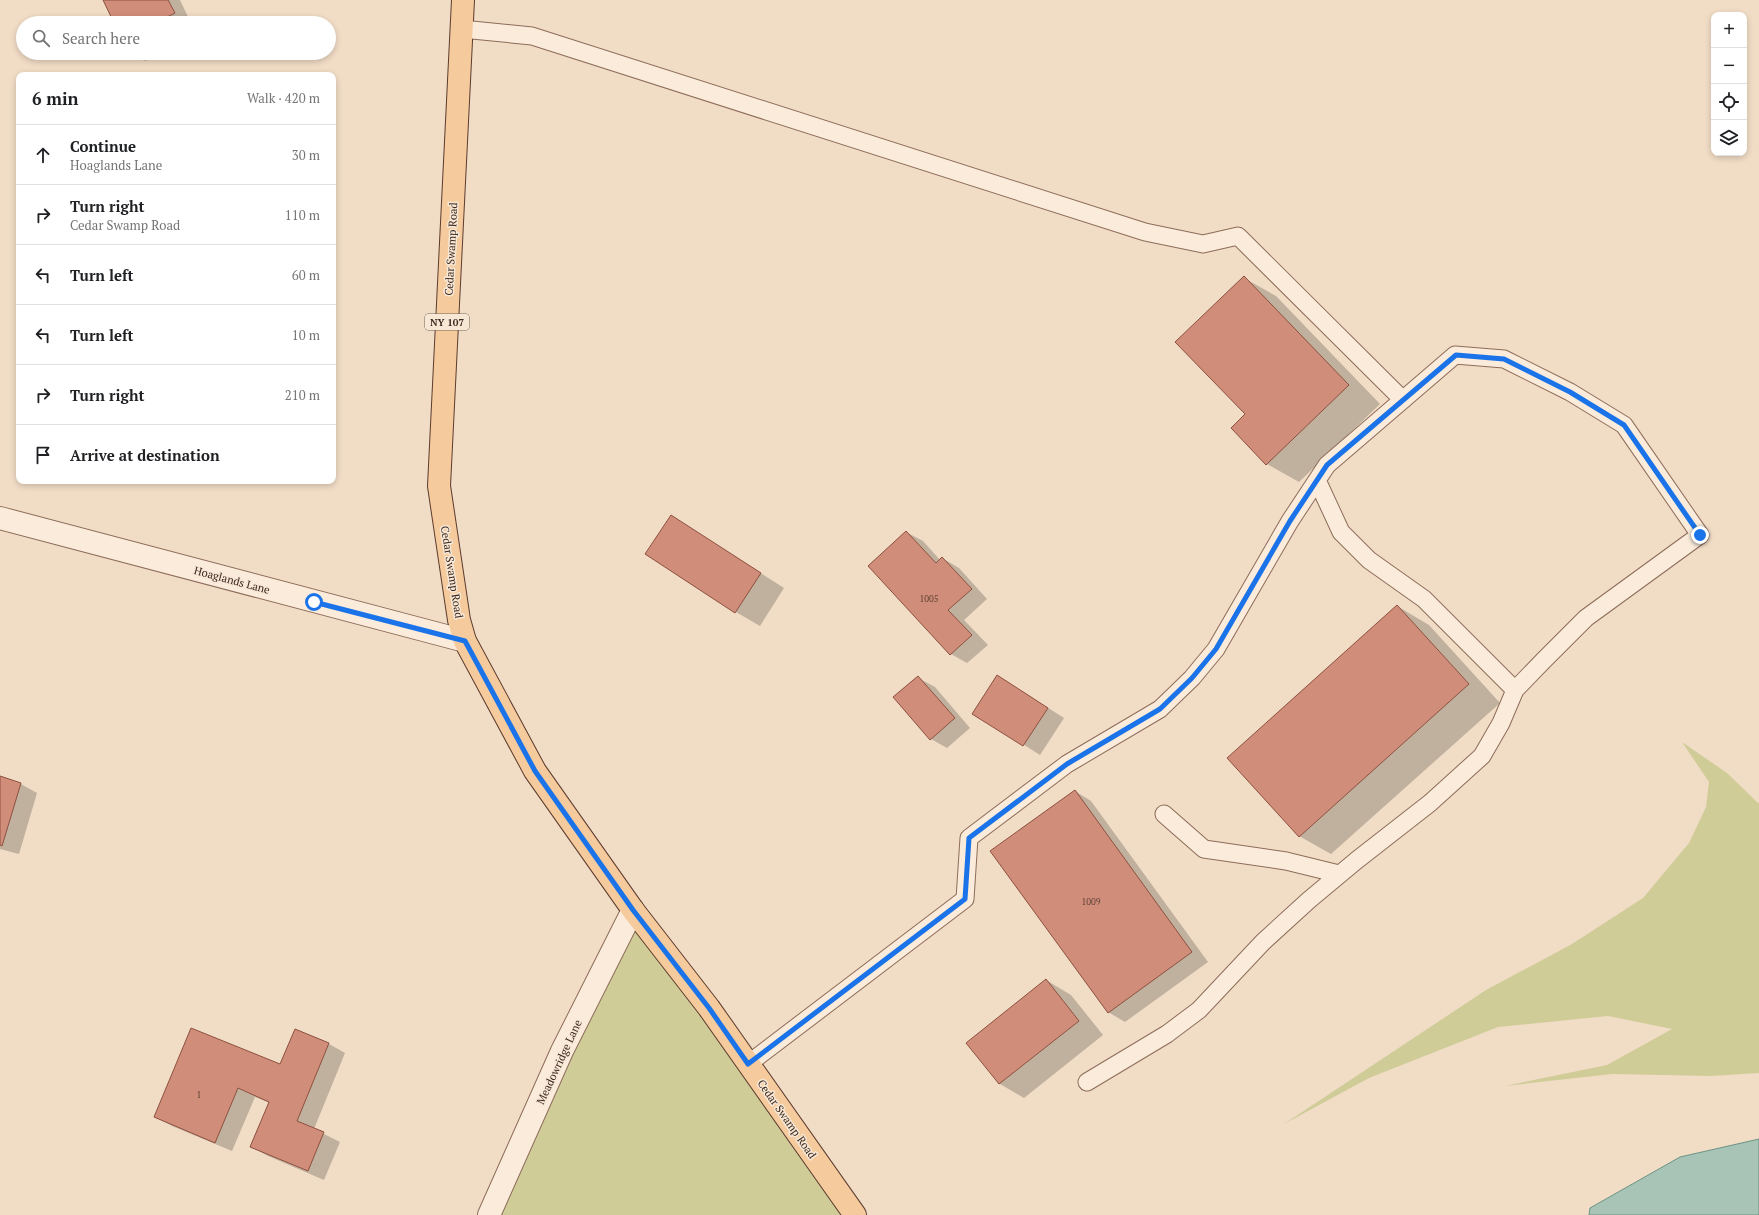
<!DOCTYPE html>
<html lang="en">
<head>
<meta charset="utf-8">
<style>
  :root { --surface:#fff; --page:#f6f6f6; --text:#202124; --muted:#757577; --line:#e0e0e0 }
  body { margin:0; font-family:"PT Serif",serif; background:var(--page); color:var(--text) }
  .controls { position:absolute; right:12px; top:12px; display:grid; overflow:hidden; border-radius:8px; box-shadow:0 2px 6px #0003 }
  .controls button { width:36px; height:36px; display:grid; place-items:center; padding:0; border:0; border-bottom:1px solid var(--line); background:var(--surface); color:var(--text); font:20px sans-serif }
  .stop { position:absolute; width:12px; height:12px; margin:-9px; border:3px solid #1a73e8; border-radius:50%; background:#fff }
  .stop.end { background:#1a73e8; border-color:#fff; box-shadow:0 1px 4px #0008 }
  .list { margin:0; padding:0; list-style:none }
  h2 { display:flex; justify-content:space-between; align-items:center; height:52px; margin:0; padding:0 16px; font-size:17px }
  h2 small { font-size:13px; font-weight:400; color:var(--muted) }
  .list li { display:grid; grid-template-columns:26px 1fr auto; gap:12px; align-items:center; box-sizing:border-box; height:60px; padding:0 16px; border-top:1px solid var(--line) }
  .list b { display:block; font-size:15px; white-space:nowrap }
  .list p { margin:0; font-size:13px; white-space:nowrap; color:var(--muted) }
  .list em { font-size:13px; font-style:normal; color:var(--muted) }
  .icon { flex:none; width:22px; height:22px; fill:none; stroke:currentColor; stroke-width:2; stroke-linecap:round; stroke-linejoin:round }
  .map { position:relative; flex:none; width:1759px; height:1215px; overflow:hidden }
  .search { position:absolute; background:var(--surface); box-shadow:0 2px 6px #0003; left:16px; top:16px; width:320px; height:44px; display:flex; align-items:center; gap:10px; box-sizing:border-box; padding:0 14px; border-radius:22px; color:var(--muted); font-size:15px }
  .panel { position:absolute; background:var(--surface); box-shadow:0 2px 6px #0003; left:16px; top:72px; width:320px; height:412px; border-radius:8px }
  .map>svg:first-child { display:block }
  .green { fill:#d0cc98 }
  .water { fill:#a7c4b6; stroke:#6d9383 }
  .shadow { fill:#0003 }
  .building { fill:#d08e7a; stroke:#8d503f }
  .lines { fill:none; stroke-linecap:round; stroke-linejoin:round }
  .service-casing { stroke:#8d6c5a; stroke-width:19 }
  .minor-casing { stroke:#8d6c5a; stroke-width:24 }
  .tertiary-casing { stroke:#8d6c5a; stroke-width:24 }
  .primary-casing { stroke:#5b3b2e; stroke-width:24 }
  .service { stroke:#faebda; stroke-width:17 }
  .minor { stroke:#faebda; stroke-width:22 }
  .tertiary { stroke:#faebda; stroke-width:22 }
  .primary { stroke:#f5ca9c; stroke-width:22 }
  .route { stroke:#1a73e8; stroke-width:5 }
  .labels { text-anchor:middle; stroke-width:3; stroke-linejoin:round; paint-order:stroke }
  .number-label { font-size:9px; fill:#614236 }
  .shield { fill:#f7e8d6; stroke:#746256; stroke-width:1 }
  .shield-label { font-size:10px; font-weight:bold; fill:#3c281f }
  .street-label { font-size:11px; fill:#3c281f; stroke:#f7e8d6 }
</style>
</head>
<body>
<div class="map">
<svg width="1759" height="1215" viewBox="0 0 1759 1215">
  <rect width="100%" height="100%" fill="#f1dcc6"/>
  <path class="green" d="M1682,742L1727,773L1757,802L1759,803V1073L1711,1076L1612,1074L1505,1086L1607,1065L1672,1029L1608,1016L1498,1027L1369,1078L1284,1124L1486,990L1572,944L1643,898L1689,843L1706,807L1709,782Z
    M633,910L855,1215H490Z"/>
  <path class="water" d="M1759,1139V1215H1589L1590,1208L1680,1157Z"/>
  <path class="shadow" d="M105,0H180L191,23H115Z
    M132,53H162L145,61Z
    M1244,278L1276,296L1380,404L1299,482L1267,464L1246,415Z
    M671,516L784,588L760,626L736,612Z
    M906,532L923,541L940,560L942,558L959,568L987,599L964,620L988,645L967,663L951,654Z
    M1397,606L1429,625L1500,703L1331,854L1299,836Z
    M998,676L1064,718L1040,755L974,713Z
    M918,678L935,687L970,728L947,748L931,739Z
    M0,777L21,784L37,793L19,854L0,849Z
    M1075,791L1091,801L1208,962L1125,1022L1108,1012Z
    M1046,980L1071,995L1103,1035L1024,1098L1000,1084L967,1043Z
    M295,1030L329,1044L345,1053L314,1129L340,1142L324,1180L268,1156L252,1147L270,1103L255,1097L232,1151L172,1126L155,1117L280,1066Z"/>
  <path class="building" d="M103,0H168L175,13L159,21L160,23H114Z
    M1244,276L1349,385L1266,465L1231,428L1245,414L1175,342Z
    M671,515L761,573L735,613L645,554Z
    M906,531L936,563L942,557L972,589L948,610L972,635L950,655L868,566Z
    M1397,605L1469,684L1299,837L1227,758Z
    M997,675L1048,708L1023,746L972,714Z
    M918,676L955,718L930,740L893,697Z
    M0,776L21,783L2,846L0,845Z
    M1075,790L1192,952L1108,1013L990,851Z
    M1046,979L1079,1021L999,1084L966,1043Z
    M191,1028L280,1064L295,1029L329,1043L297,1121L324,1132L308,1171L250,1147L269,1102L238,1088L215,1143L154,1117Z"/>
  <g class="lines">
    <defs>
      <path id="service" d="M462,29L532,36L1145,232L1203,244L1238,236L1403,400
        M1317,480L1341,532L1369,560L1424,599L1515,690
        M1164,814L1204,849L1286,861L1339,874
        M748,1064L965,899L969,838L1067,764L1160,709L1192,678L1216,649L1290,521L1327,465L1455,355L1504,359L1570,392L1624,425L1700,535L1586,618L1543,661L1515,690L1501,723L1482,756L1430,803L1357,860L1309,900L1263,942L1199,1010L1167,1034L1087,1082"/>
      <path id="minor" d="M489,1215L562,1051L633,910"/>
      <path id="tertiary" d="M0,518L465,641"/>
      <path id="primary" d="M463,0L439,486L459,620L465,641L535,771L633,910L709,1008L855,1215"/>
    </defs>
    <use href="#service" class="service-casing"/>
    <use href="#minor" class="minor-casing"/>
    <use href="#tertiary" class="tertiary-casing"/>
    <use href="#primary" class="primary-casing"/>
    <use href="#service" class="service"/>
    <use href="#minor" class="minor"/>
    <use href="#tertiary" class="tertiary"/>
    <use href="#primary" class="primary"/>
  </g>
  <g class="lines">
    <path class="route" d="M314,602L465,641L535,771L633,910L709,1008L748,1064L965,899L969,838L1067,764L1160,709L1192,678L1216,649L1290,521L1327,465L1456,355L1504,359L1570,392L1624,425L1700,535"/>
  </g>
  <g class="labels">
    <g class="number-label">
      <text x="929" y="602">1005</text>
      <text x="1091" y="905">1009</text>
      <text x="199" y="1098">1</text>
    </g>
    <rect class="shield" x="425" y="314" width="44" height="16" rx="3"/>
    <g class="shield-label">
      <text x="447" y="326">NY 107</text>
    </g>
    <g class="street-label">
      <text transform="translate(451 249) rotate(-87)" y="4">Cedar Swamp Road</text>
      <text transform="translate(452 572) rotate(81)" y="4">Cedar Swamp Road</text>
      <text transform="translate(232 580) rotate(15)" y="4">Hoaglands Lane</text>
      <text transform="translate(559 1062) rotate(-65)" y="4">Meadowridge Lane</text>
      <text transform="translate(787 1119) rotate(55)" y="4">Cedar Swamp Road</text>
    </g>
  </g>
</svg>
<div class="controls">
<button>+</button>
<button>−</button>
<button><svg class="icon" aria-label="locate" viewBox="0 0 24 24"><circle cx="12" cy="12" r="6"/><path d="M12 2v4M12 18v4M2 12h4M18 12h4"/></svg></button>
<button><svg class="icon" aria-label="layers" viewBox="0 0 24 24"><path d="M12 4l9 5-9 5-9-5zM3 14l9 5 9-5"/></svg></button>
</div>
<div class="stop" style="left:314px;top:602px"></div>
<div class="stop end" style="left:1700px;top:535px"></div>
<div class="search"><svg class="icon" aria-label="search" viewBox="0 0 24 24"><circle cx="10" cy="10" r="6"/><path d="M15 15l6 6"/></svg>Search here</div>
<section class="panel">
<h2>6 min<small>Walk · 420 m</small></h2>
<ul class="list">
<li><svg class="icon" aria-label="ahead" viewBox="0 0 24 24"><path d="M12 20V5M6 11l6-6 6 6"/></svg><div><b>Continue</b><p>Hoaglands Lane</p></div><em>30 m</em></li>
<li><svg class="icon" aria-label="right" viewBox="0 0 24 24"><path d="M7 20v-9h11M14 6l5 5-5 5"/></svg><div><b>Turn right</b><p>Cedar Swamp Road</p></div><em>110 m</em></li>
<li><svg class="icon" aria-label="left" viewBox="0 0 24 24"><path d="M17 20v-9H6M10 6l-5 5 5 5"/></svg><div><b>Turn left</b></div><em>60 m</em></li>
<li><svg class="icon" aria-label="left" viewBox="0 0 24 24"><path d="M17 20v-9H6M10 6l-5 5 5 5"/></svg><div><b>Turn left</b></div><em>10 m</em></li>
<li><svg class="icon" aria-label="right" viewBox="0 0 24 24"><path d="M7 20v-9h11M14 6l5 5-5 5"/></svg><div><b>Turn right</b></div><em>210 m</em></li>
<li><svg class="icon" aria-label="arrive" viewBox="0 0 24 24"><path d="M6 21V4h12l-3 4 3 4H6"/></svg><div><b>Arrive at destination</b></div></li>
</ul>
</section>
</div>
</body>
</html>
